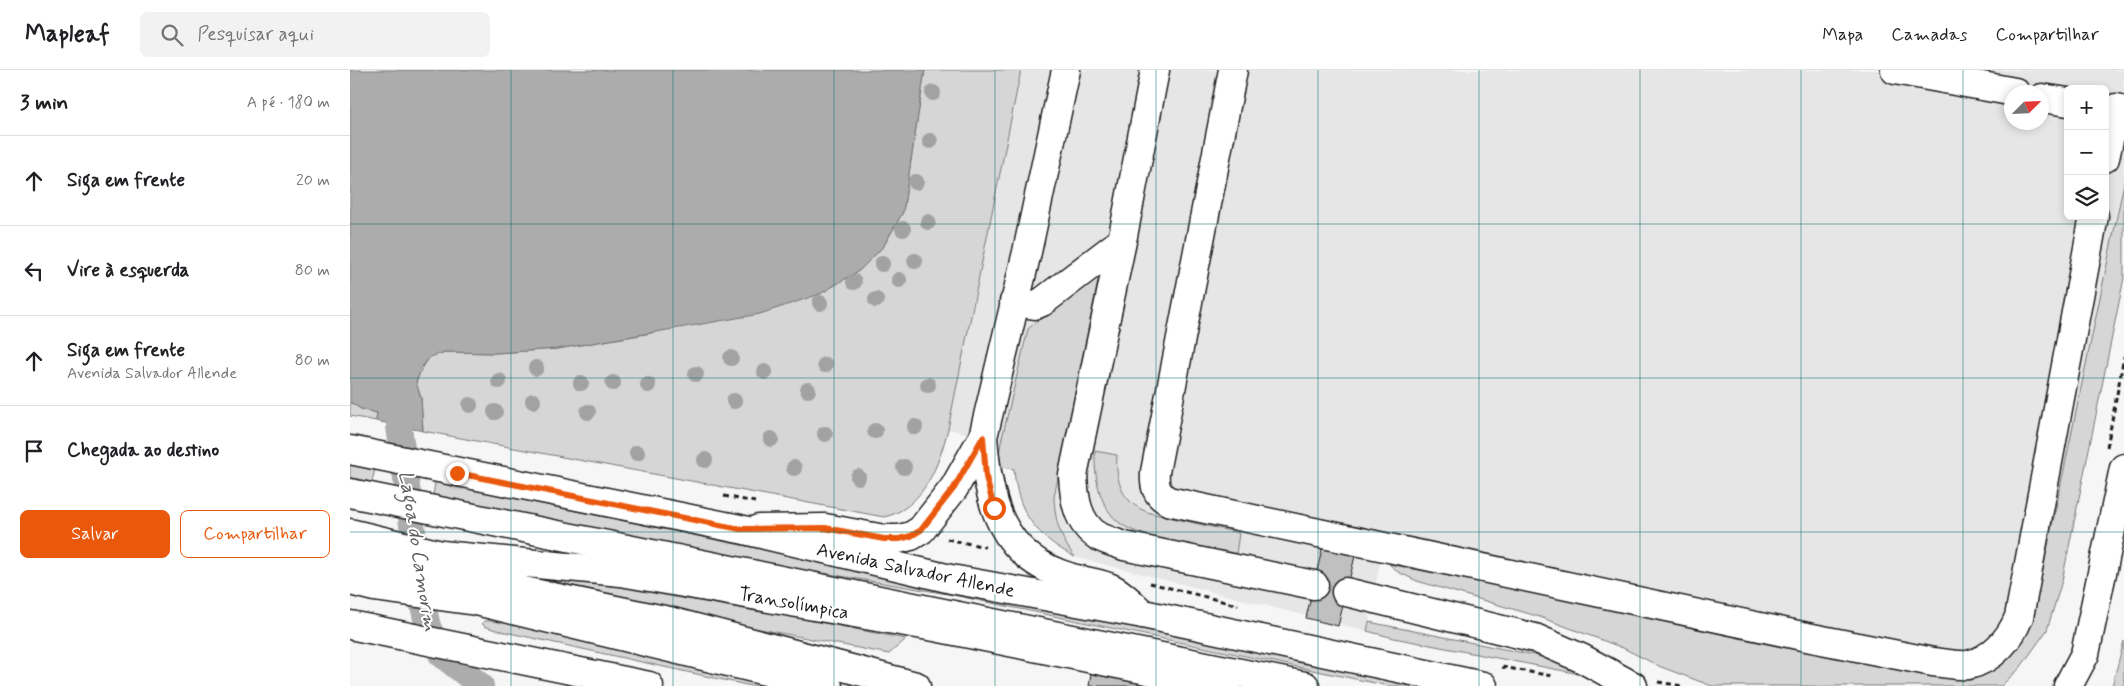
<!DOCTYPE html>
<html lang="pt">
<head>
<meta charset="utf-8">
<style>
  :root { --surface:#fff; --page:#f2f2f2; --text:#202124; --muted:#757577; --line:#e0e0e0; --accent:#ea580c }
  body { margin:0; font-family:Mynerve,sans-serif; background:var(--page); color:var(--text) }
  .controls { position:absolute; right:15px; top:15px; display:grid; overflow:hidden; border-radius:8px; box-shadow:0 2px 8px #0003 }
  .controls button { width:45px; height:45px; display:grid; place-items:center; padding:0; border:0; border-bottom:1px solid var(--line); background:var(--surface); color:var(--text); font:25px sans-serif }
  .compass { position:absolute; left:1654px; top:15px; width:45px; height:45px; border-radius:50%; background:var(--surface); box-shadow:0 2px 8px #0003; rotate:66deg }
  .stop { position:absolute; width:15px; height:15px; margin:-11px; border:4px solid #ea580c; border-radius:50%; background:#fff }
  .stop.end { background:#ea580c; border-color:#fff; box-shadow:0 1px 5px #0008 }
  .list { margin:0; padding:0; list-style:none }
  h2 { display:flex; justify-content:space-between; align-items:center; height:65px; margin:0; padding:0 20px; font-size:21px }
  h2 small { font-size:16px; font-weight:400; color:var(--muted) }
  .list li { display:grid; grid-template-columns:32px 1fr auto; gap:15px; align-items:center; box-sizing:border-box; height:90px; padding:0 20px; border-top:1px solid var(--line) }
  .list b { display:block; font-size:19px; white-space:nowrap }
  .list p { margin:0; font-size:16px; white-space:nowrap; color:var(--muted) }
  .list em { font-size:16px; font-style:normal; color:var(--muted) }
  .actions { display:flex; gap:10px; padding:15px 20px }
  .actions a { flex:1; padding:11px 0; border:1px solid var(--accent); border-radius:8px; text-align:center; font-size:18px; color:var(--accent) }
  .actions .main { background:var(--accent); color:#fff }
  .icon { flex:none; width:28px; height:28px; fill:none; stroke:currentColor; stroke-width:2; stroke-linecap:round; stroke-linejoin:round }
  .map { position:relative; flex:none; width:1774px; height:616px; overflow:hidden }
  header { display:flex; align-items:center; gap:30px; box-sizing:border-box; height:70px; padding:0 25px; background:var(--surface); border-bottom:1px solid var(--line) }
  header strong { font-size:24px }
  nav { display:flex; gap:28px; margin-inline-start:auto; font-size:18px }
  .search { width:350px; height:45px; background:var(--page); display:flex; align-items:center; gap:12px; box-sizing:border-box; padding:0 18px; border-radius:8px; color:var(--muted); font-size:19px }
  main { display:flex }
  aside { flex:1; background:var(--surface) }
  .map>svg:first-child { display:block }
  .built { fill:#e6e6e6; fill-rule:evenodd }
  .green { fill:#d6d6d6; stroke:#797979 }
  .water { fill:#acacac; stroke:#727272 }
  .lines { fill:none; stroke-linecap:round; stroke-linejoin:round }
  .canal { stroke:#acacac; stroke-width:26 }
  .building { fill:#c0c0c0; stroke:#1c1c1c }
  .minor-casing { stroke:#1c1c1c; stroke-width:31 }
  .major-casing { stroke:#1c1c1c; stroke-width:31 }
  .highway-casing { stroke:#1c1c1c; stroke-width:31 }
  .path { stroke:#1c1c1c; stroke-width:3; stroke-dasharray:5 4; stroke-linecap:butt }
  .minor { stroke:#fff; stroke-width:28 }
  .major { stroke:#fff; stroke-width:28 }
  .highway { stroke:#fff; stroke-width:28 }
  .tree { fill:#a2a2a2 }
  .route { stroke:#ea580c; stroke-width:6 }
  .grid { fill:none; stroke:#0f766e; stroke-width:1; stroke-opacity:0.55 }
  .labels { text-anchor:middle; stroke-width:4; stroke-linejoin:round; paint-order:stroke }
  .street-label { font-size:19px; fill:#1c1c1c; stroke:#fff }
  .water-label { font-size:20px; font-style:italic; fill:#5d5d5d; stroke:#fff }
</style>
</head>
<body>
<header>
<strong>Mapleaf</strong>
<div class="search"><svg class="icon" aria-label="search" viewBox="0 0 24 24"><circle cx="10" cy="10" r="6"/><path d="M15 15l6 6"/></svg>Pesquisar aqui</div>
<nav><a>Mapa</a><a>Camadas</a><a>Compartilhar</a></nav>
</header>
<main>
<aside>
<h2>3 min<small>A pé · 180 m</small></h2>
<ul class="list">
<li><svg class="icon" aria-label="ahead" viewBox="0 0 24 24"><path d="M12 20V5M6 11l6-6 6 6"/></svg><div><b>Siga em frente</b></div><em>20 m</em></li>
<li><svg class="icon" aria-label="left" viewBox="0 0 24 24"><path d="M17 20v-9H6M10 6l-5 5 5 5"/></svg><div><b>Vire à esquerda</b></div><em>80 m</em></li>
<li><svg class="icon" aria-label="ahead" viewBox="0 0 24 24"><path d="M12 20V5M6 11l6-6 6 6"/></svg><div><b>Siga em frente</b><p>Avenida Salvador Allende</p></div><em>80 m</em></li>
<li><svg class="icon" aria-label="arrive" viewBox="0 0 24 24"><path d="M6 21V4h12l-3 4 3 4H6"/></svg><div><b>Chegada ao destino</b></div></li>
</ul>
<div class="actions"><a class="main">Salvar</a><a>Compartilhar</a></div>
</aside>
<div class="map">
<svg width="1774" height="616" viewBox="0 0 1774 616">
  <rect width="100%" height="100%" fill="#f6f6f6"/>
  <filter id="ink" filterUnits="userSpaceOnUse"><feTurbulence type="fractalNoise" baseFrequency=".02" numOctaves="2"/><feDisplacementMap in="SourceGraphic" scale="10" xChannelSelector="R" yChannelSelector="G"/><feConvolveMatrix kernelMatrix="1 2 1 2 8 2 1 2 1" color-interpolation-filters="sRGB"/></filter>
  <g filter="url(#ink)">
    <path class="built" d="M0,0H1774V208L1712,511L1697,560L1670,598L1651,616H1362L1311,597L1198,527L1030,492L1017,561L725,487L711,480L664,399L647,396L650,372L599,359L590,390L580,410L556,436L545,445L534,447L0,346ZM1718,19H1755V146H1718ZM1662,22H1692V52H1662Z"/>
    <path class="green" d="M575,0H671L598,359C589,394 574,438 534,447L73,361L71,328L66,313L72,297L80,287L95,282L146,283L207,279L296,264L470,224L510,200L533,177L553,142Z
      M1774,113V208L1712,511L1697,560L1670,598L1651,616H1362L1311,597L1273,578L1190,547L1067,511L1048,502L1039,494L1597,607L1683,547Z
      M751,196L704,427C705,451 710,468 725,487C687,467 667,443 664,399L647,396L651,372L678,259Z
      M0,332L11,339L27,343L26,351L0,346Z
      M745,381L767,385C765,413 773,434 800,443L889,463L886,484C858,478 793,470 771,454C749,438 744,406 745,381Z
      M0,394L25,399L22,412L0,408Z
      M85,412L1076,616H1039L598,524L293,473L83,426Z
      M95,498L290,517L556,569L539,584Z
      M135,551H148L434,616H401L146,560L134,556L132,553Z
      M1019,552L1199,588L1245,607L1044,568L1017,561Z
      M1774,571V616H1762Z"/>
    <path class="water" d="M0,0H575L553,142L533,177L510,200L470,224L410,244L207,279L145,283L95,282L80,287L72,297L66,312L71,328L73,361L26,351L27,343L11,339L0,332Z"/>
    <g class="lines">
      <path class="canal" d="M49,356L72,531L78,557L91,584L131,616"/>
    </g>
    <path class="building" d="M973,475L1006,482L988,556L956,548Z
      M742,598L832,616H739Z"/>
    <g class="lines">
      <defs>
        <path id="minor" d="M805,0L772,171L723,405C724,427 727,453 748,466C755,470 766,473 774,476L964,515
          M883,0L805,402C804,416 806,424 818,431L1457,567L1583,592C1594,593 1608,596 1618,595C1642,590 1661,568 1669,547L1744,146
          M1545,0L1665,22
          M1692,28L1718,32
          M1755,88L1766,38
          M664,232L685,235L692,232L772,171
          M633,367C638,432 650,486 719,507C734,512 750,512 763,519C774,525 783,535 793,544
          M409,459L475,458L534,469H549L561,466L571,460L604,418L633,367L677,182L716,0
          M0,463L92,485L271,502L590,558L876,616
          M0,485L319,551L566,616
          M996,522L1185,568L1231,588L1283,616
          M1718,616L1735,584L1774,398"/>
        <path id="major" d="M0,380L390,459L601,509L793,544L1133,616
          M0,555L299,616"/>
        <path id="highway" d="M0,423L955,616
          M0,511L24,517L126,531L478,616"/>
      </defs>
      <use href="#minor" class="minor-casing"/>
      <use href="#major" class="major-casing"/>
      <use href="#highway" class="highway-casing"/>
      <path class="path" d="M1757,377L1774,287
        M374,426L405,432
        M597,469L635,477
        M800,513L888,535
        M1152,597L1202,606
        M1308,612L1332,616"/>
      <use href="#minor" class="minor"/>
      <use href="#major" class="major"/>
      <use href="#highway" class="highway"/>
    </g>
    <g class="tree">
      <circle cx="583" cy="23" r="8"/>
      <circle cx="580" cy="71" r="8"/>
      <circle cx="566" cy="112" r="8"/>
      <circle cx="578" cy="152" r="8"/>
      <circle cx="553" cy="159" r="8"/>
      <circle cx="565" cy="191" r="8"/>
      <circle cx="532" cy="194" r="8"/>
      <circle cx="549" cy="210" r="8"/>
      <circle cx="504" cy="212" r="8"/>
      <circle cx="526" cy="230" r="8"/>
      <circle cx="470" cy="233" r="8"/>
      <circle cx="381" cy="288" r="8"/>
      <circle cx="475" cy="295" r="8"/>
      <circle cx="186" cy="298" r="8"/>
      <circle cx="415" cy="302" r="8"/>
      <circle cx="346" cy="304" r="8"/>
      <circle cx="149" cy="311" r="8"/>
      <circle cx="231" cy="313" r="8"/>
      <circle cx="263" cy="313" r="8"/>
      <circle cx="298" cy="315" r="8"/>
      <circle cx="578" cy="315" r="8"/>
      <circle cx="458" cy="320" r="8"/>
      <circle cx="183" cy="331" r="8"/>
      <circle cx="384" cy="331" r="8"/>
      <circle cx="120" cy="335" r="8"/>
      <circle cx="145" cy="342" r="8"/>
      <circle cx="238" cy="342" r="8"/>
      <circle cx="565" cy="357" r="8"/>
      <circle cx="525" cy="361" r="8"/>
      <circle cx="475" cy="364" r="8"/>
      <circle cx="421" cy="369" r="8"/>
      <circle cx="287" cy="383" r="8"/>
      <circle cx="355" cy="390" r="8"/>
      <circle cx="554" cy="397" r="8"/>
      <circle cx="444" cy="398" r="8"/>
      <circle cx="508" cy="407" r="8"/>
    </g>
  </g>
  <g class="lines" filter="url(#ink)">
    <path class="route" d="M107,403L390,459L475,458L534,469H549L561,466L571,460L604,418L633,367L636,407L644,438"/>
  </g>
  <path class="grid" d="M161,0V616M323,0V616M484,0V616M645,0V616M806,0V616M968,0V616M1129,0V616M1290,0V616M1451,0V616M1613,0V616M0,154H1774M0,308H1774M0,462H1774"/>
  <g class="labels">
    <g class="street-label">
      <text transform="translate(566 499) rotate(12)" y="7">Avenida Salvador Allende</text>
      <text transform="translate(444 532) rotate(10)" y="7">Transolímpica</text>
    </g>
    <g class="water-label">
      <text transform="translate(69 481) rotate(81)" y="7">Lagoa do Camorim</text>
    </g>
  </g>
</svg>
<div class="controls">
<button>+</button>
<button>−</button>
<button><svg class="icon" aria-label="layers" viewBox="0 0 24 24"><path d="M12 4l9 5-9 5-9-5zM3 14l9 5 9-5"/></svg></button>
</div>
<svg class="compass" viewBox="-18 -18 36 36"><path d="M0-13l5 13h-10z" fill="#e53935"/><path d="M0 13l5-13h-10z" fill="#757577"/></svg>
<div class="stop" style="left:644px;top:438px"></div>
<div class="stop end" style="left:107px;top:403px"></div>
</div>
</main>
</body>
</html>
